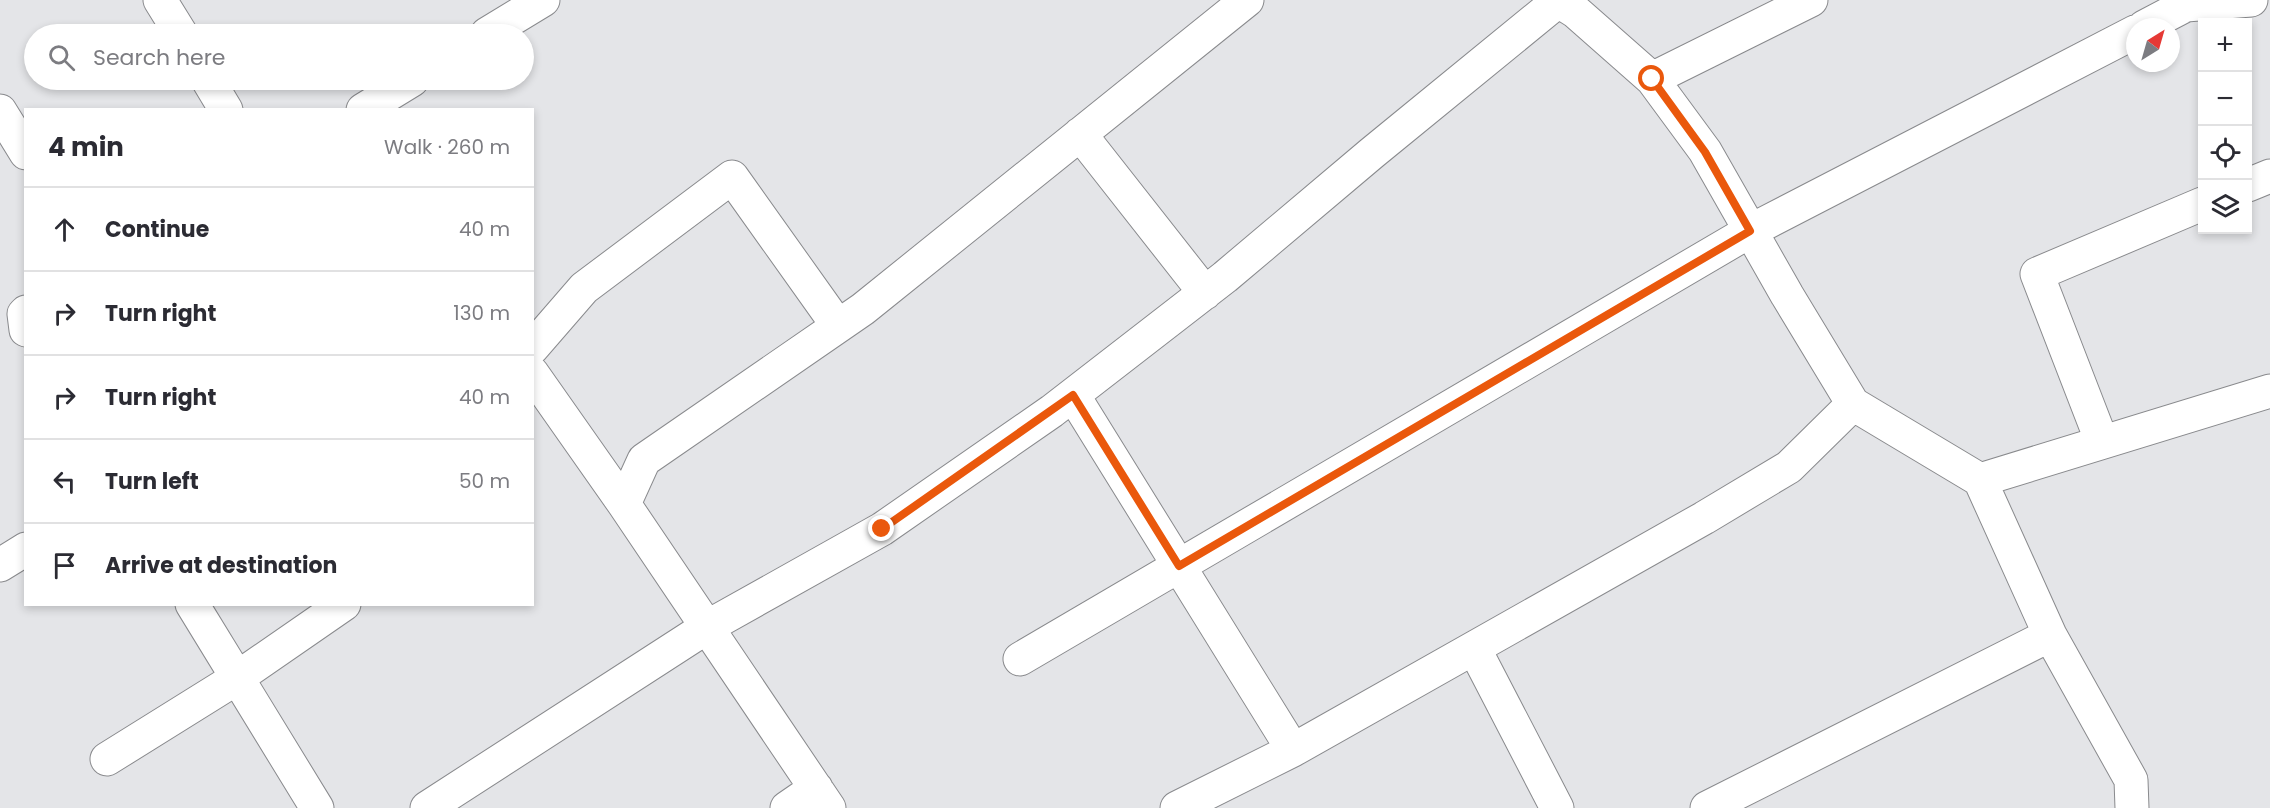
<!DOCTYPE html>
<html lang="en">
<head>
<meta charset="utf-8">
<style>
  :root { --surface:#fff; --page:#f7f7f7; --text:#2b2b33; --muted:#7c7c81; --line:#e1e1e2 }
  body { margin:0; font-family:Poppins,sans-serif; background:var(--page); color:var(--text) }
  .controls { position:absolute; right:18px; top:18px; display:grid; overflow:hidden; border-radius:0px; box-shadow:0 3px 9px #0003 }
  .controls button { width:54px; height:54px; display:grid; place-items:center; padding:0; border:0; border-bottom:2px solid var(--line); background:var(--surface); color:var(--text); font:30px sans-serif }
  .compass { position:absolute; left:2126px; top:18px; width:54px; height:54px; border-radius:50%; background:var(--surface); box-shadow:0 3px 9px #0003; rotate:37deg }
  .stop { position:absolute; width:18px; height:18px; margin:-14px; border:4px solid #ea580c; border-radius:50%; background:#fff }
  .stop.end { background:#ea580c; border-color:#fff; box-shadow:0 2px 6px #0008 }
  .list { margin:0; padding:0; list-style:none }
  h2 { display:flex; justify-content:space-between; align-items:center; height:78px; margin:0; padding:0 24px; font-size:26px }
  h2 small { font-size:20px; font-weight:400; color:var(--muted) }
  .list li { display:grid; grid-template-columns:39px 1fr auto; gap:18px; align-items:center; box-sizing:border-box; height:84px; padding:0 24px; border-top:2px solid var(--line) }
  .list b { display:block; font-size:22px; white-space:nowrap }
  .list em { font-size:20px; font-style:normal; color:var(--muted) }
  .icon { flex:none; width:33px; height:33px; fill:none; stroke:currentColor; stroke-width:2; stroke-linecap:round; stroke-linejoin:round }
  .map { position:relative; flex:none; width:2270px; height:808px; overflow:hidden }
  .search { position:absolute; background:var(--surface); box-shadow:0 3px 9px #0003; left:24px; top:24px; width:510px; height:66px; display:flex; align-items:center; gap:15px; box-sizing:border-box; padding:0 21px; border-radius:33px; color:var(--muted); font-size:22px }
  .panel { position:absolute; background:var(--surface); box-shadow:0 3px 9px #0003; left:24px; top:108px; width:510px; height:498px; border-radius:0px }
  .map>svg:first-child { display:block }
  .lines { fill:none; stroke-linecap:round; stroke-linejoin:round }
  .minor-casing { stroke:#898a8d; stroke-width:35 }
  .minor { stroke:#fff; stroke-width:33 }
  .route { stroke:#ea580c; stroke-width:8 }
</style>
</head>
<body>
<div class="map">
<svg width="2270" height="808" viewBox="0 0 2270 808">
  <rect width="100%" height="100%" fill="#e4e5e8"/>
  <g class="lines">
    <defs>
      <path id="minor" d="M160,0L181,34
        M2144,27L2186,5L2251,0
        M487,34L543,0
        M1652,79L1811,0
        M208,80L226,110
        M363,110L412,80
        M0,111L26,153
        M1080,134L1205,293
        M2248,185L2270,176
        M26,312L24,314L26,330
        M532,348L584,288L732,177L838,326
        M532,373L624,504
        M1073,395L1293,750
        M1853,404L1980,480L2050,635
        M2102,442L2037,274L2202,204
        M1980,480L2270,391
        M0,565L26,549
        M192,604L317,808
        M1474,648L1557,808
        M1020,659L1750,231L2135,32
        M107,759L237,678L344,604
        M427,808L707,627L882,529L1052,411L1225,277L1372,153L1558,1
        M787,808L816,788
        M829,808L624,504L644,460L863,309L1247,0
        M1177,808L1293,750L1704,518L1789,467L1853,404L1787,295L1705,151L1652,79L1576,12L1557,0
        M1707,808L2050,635L2131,780L2132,808"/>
    </defs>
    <use href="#minor" class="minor-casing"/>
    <use href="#minor" class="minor"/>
  </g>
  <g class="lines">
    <path class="route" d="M882,529L1073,395L1179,566L1750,231L1705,152L1652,79"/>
  </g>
</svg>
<div class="controls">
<button>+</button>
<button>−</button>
<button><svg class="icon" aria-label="locate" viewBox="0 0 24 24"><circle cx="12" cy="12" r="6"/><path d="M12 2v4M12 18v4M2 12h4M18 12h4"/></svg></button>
<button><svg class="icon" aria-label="layers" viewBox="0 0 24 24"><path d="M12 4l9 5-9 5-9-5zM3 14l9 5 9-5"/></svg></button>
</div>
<svg class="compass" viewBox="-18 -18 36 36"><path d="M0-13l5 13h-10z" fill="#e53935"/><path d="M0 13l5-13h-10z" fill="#7c7c81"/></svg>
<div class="stop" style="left:1652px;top:79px"></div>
<div class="stop end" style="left:882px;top:529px"></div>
<div class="search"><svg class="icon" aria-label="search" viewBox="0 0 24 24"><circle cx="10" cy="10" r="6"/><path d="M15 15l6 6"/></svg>Search here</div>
<section class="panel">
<h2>4 min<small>Walk · 260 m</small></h2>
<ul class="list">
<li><svg class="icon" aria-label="ahead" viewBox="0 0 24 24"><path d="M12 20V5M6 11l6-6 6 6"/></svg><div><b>Continue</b></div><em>40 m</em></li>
<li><svg class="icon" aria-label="right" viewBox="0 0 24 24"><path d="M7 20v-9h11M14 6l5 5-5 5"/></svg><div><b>Turn right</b></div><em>130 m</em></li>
<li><svg class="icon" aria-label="right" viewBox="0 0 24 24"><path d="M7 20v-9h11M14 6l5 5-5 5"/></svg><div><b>Turn right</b></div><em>40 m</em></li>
<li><svg class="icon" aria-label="left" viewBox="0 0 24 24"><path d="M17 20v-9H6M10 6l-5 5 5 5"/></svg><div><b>Turn left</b></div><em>50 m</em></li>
<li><svg class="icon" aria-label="arrive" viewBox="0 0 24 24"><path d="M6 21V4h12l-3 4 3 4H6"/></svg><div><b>Arrive at destination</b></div></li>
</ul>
</section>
</div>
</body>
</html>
